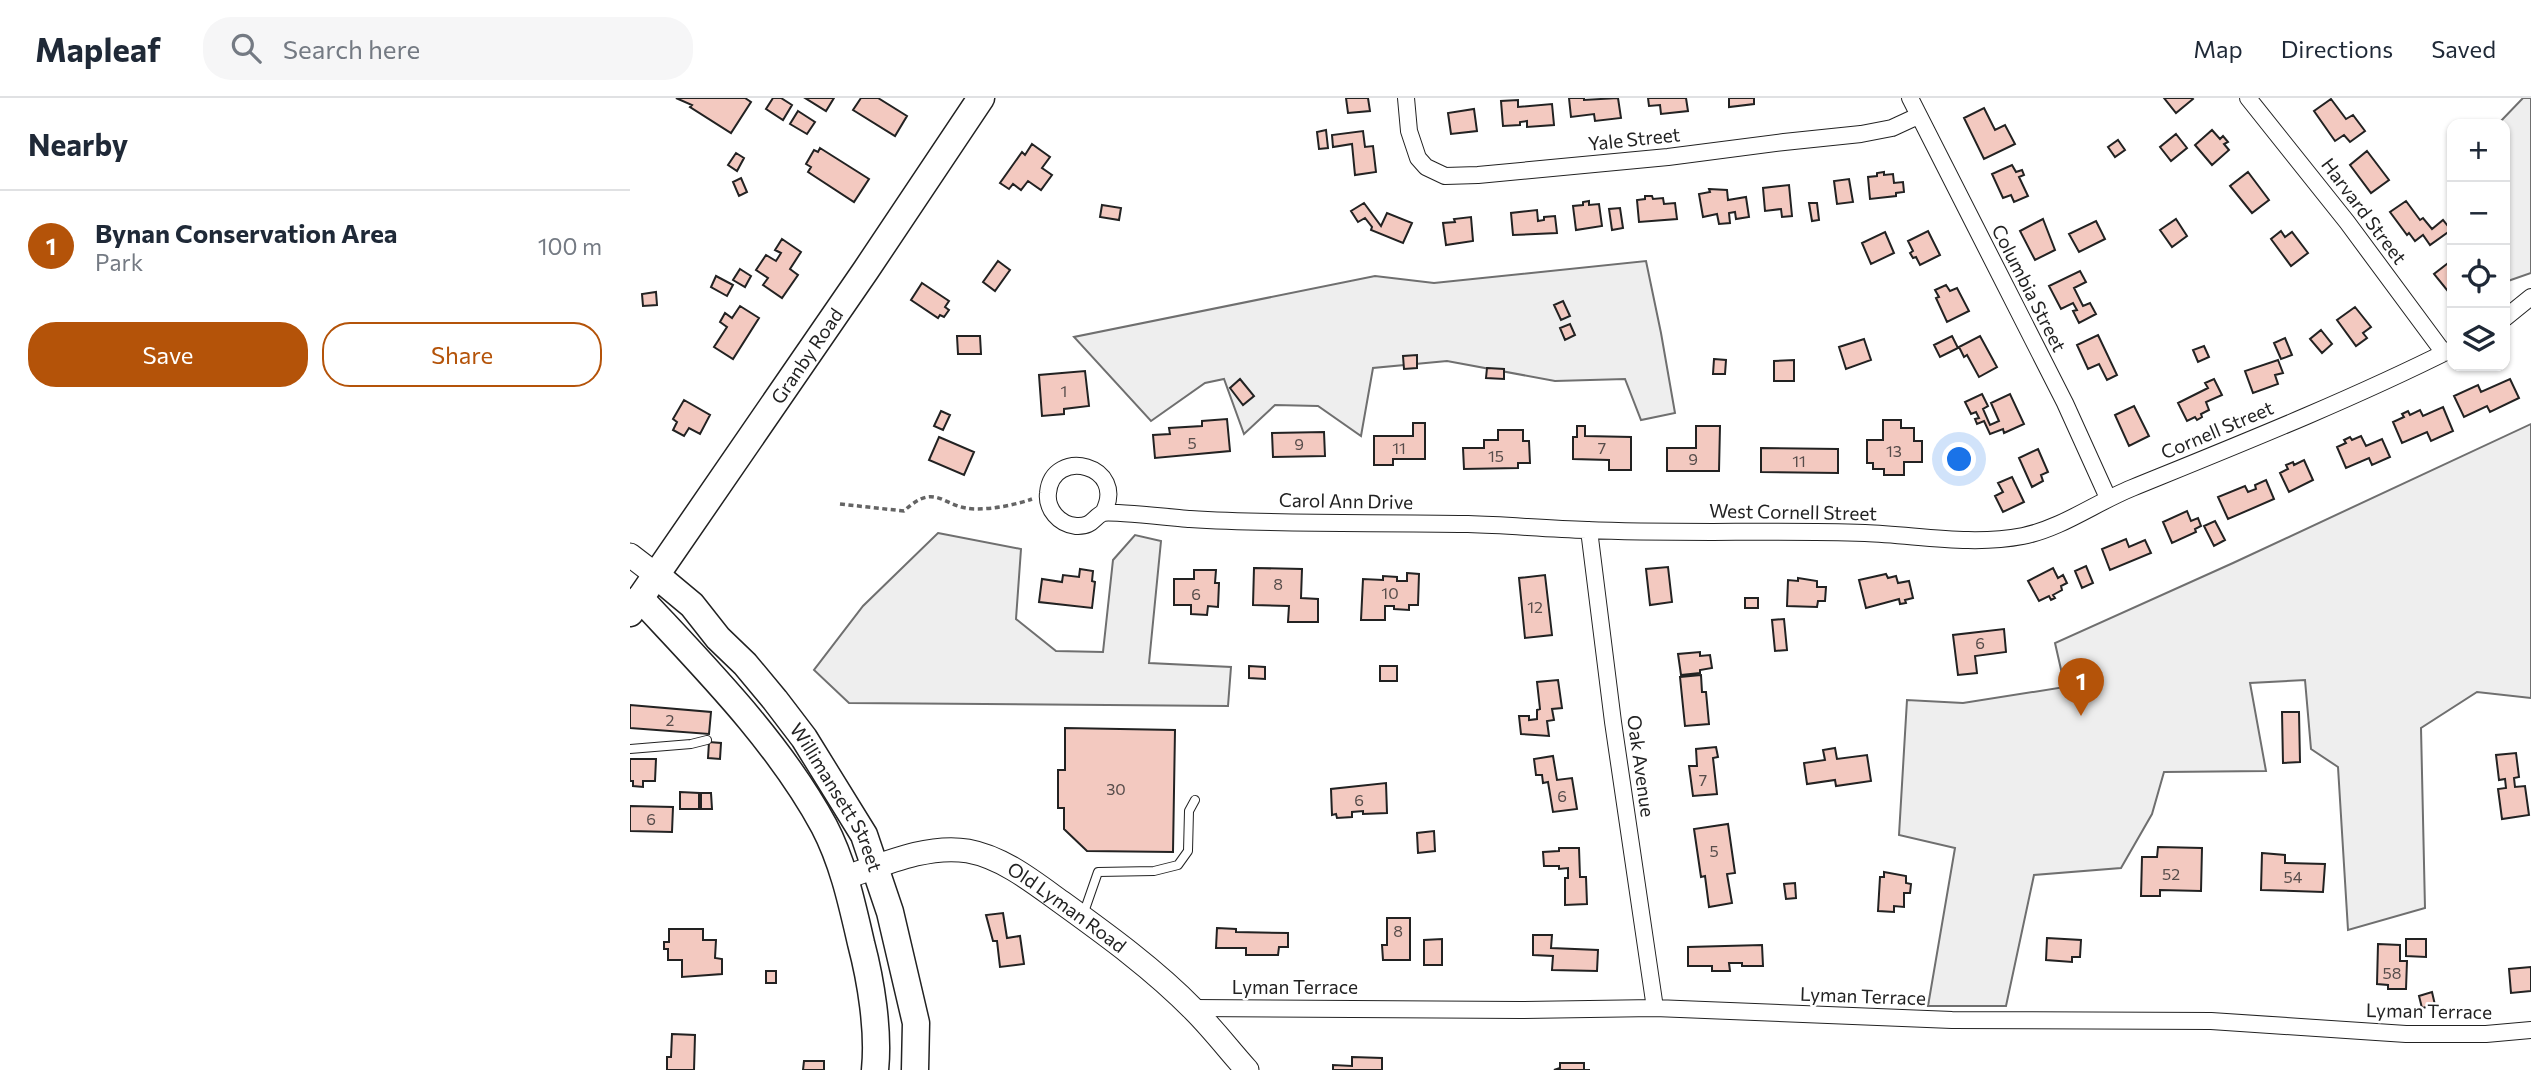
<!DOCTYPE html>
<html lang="en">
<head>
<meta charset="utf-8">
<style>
  :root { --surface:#fff; --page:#f6f6f7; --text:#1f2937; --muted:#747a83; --line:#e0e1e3; --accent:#b45309 }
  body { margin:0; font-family:Commissioner,sans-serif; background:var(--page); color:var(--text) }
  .controls { position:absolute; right:21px; top:21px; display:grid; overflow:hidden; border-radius:14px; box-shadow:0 2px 5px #0004 }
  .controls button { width:63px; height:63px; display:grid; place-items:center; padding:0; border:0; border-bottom:2px solid var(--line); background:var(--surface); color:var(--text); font:35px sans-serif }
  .you { position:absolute; left:1330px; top:362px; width:24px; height:24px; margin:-18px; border:5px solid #fff; border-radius:50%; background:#1a73e8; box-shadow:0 0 0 10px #1a73e833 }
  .badge { display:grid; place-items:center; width:46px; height:46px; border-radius:50%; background:var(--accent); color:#fff; font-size:23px; font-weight:700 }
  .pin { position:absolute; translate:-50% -58px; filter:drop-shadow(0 2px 4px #0008) }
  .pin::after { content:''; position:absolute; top:37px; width:24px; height:21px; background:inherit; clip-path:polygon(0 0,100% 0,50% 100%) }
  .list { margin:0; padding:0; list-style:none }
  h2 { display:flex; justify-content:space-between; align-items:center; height:91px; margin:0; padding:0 28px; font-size:30px }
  h2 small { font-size:23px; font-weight:400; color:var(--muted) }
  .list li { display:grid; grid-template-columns:46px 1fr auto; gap:21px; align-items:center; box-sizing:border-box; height:112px; padding:0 28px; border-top:2px solid var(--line) }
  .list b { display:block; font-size:26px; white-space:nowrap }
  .list p { margin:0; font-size:23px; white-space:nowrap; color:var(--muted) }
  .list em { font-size:23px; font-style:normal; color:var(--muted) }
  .actions { display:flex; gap:14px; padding:21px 28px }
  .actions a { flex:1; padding:16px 0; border:2px solid var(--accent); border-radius:28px; text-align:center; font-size:24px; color:var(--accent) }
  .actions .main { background:var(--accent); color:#fff }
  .icon { flex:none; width:38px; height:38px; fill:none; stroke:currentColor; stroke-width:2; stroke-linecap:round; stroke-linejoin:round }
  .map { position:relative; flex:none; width:1901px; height:972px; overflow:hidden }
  header { display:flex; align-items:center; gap:42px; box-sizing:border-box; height:98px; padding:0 35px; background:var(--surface); border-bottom:2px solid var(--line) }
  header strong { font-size:33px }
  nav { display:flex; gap:38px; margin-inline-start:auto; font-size:24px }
  .search { width:490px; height:63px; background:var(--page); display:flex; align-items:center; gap:18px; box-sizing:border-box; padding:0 24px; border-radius:28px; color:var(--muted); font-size:26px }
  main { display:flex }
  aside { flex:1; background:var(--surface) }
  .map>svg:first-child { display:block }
  .green { fill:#eee; stroke:#6f6f6f; stroke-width:2 }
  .building { fill:#f3c9c0; stroke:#222; stroke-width:2 }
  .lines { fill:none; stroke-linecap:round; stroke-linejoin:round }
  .service-casing { stroke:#222; stroke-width:10 }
  .minor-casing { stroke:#222; stroke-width:18 }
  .secondary-casing { stroke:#222; stroke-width:25 }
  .primary-casing { stroke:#222; stroke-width:29 }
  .path { stroke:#646464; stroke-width:3.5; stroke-dasharray:5 3.5; stroke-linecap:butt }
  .service { stroke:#fff; stroke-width:8 }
  .minor { stroke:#fff; stroke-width:16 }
  .secondary { stroke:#fff; stroke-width:23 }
  .primary { stroke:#fff; stroke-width:26 }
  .labels { text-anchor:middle; stroke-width:5; stroke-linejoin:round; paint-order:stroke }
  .number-label { font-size:16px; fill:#564c4a }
  .street-label { font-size:19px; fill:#222; stroke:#fff }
</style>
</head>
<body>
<header>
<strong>Mapleaf</strong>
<div class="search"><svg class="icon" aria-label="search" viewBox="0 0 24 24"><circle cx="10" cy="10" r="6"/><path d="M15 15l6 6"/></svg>Search here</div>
<nav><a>Map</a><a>Directions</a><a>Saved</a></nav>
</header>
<main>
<aside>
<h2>Nearby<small></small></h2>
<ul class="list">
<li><span class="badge">1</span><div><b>Bynan Conservation Area</b><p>Park</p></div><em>100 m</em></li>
</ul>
<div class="actions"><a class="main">Save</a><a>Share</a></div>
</aside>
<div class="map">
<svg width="1901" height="972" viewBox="0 0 1901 972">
  <rect width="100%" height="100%" fill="#fff"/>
  <path class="green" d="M1893,0H1901V175L1875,184V26H1868Z
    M1016,163L1031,235L1045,315L1011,322L995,281L925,283L817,263L743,270L731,338L688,308L645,307L614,336L594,281L575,285L521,323L444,239L745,178L804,185Z
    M1901,326V600L1847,594L1791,630L1795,810L1718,832L1708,669L1681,651L1675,582L1620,585L1636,673L1534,674L1522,716L1491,770L1404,777L1376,908H1298L1325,750L1269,737L1277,602L1333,605L1435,589L1425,545L1603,465Z
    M308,435L391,451L386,521L426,553L473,554L483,462L505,437L531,443L519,565L601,569L598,608L219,605L184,572L233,508Z"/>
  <path class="building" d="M46,0H115L121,4L101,35L60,9L62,7Z
    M143,0H151L162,7L153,22L136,11Z
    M175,0H204L196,13Z
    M231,0H248L277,18L265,38L223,12Z
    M716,0H738L740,13L718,15Z
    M939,0H954V2L988,0L991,20L965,23L964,16L941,19Z
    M1018,0H1056L1058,13L1031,16L1030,7L1019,8Z
    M1099,0H1124V6L1099,9Z
    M1534,0H1562L1563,1L1546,15Z
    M1701,1L1716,21L1723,17L1735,33L1720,44L1714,37L1705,43L1684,13Z
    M888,2V9L922,6L924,27L897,29V23L890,24V27L873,28L871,3Z
    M1354,10L1365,32L1375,27L1385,46L1354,61L1334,20Z
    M844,11L847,33L821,36L818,15Z
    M168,13L185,24L177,36L160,26Z
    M696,32L698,50L689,51L687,34Z
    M1582,32L1590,41L1593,38L1598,44L1594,46L1599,52L1582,67L1565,47Z
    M733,33L735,49L743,48L746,74L725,77L722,46L703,49L702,37Z
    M1546,36L1557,50L1541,63L1530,49Z
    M1488,42L1495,52L1485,59L1478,49Z
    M402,46L420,59L412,70L422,77L411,92L398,83L391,92L383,86L379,91L370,85L392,54L395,57Z
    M190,50L239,81L224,104L178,74L181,69L176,66L184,52L188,54Z
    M1737,53L1759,82L1741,95L1720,67Z
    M106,55L114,60L107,73L98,67Z
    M1382,67L1386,74L1392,72L1394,77L1389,79L1398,98L1384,104L1381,97L1373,100L1362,76Z
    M1254,74V77L1263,76L1264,85L1273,84L1274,94L1266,95V98L1240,101L1238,79L1247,78V75Z
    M1618,74L1639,102L1622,115L1600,88Z
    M111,80L117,94L109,98L103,84Z
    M1219,81L1223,104L1207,106L1204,83Z
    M1159,87L1162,118L1152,119L1151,111L1135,113L1133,90Z
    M1079,91L1097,92L1098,102L1116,99L1119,119L1106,121L1105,114L1099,115L1100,125L1089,126L1087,116L1073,119L1069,96L1080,94Z
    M1015,98H1022L1023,101L1033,100L1034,106L1045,105L1047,121L1009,124L1007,102L1015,101Z
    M959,103V107L969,106L972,128L946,132L943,108L953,107V104Z
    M1776,103L1790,122L1793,120L1802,131L1813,122L1821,132L1800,147L1793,137L1785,143L1779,135L1777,137L1760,114Z
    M734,105L751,128L757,115L782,125L773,145L741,132L742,129L735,120L728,124L721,113Z
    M1179,105H1187L1189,122L1182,123Z
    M472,107L491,110L489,122L470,119Z
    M990,110L993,130L982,132L979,111Z
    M907,112L908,123L914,122V119L925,118L927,135L883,137L881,115Z
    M841,119L843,143L816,147L813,125L825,124L824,121Z
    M1413,121L1425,152L1405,162L1390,133Z
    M1546,121L1557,138L1542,149L1530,132Z
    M1466,123L1475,141L1449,154L1439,136Z
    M1298,133L1310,157L1290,167L1286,159L1283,160L1280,155L1283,153L1278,143Z
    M1651,133L1655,139L1662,134L1678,155L1661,168L1641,141Z
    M1255,134L1264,155L1241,166L1232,145Z
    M152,141L171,154L160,171L168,177L152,200L133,187L138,180L126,172L136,157L146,163L151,155L145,152Z
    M1822,162V196L1821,197L1804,176Z
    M368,163L380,172L365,193L353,184Z
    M110,171L121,178L115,189L103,182Z
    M1450,173L1456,184L1444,190L1453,208L1460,205L1466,216L1449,225L1443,213L1447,212L1443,205L1431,211L1419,188Z
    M86,178L103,187L97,198L81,189Z
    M292,185L319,203L315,209L319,212L314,219L310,217L308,220L281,202Z
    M1316,187L1320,193L1327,190L1339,213L1317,224L1306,200L1309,199L1305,192Z
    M26,194L27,207L13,208L12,196Z
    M933,203L940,218L931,222L924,207Z
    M110,208L129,220L103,261L84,249L97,229L90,224L95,215L102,220Z
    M1725,209L1741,229L1733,235L1737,240L1726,248L1707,222Z
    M940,226L945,237L935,242L930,230Z
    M1691,232L1702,246L1692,255L1680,241Z
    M1468,237L1487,277L1477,282L1469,266L1458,271L1447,247Z
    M327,238H350L351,256H328Z
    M1322,238L1328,250L1310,259L1304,247Z
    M1350,238L1367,269L1349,279L1337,257L1334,259L1329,249Z
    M1655,240L1662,257L1651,261L1644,245Z
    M1234,241L1241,262L1216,271L1209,249Z
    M1574,248L1579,259L1568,264L1563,252Z
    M787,257V270L774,271L773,258Z
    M1084,261L1096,262L1095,276H1083Z
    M1164,262V283H1144V263Z
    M1648,262L1653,275L1645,277L1648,286L1623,295L1615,273Z
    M857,270L874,271V281L856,280Z
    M455,273L459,308L434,311V316L412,318L409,277Z
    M610,281L624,298L613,307L600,290Z
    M1584,281L1592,297L1576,304L1579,312L1571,316L1572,319L1567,322L1565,319L1557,323L1548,305L1578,290L1575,285Z
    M1880,281L1889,300L1860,314L1857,308L1834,319L1824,298L1848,287L1851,294Z
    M1352,296L1358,308L1353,311L1360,327L1369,323L1361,305L1380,296L1394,326L1374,335L1373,331L1360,336L1354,323L1347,326L1345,321L1349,320L1346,314L1341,316L1335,304Z
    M54,302L80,317L70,336L59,330L54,338L43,332L47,324L43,321Z
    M1504,308L1519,338L1499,348L1485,317Z
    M1813,309L1823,333L1801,343L1797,334L1772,345L1763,324L1774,319L1772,316L1778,313L1780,317L1790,312L1793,318Z
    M311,313L320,317L313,332L304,328Z
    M597,321L600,353L525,360L523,337L540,336L539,330L572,328V323Z
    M1253,322H1271V330H1284V343H1292V364H1274V377H1254V371H1243V365H1237V342H1253Z
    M783,325H795V361H763V367H744V338H783Z
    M947,328H955V338L1001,339V372H979V362L943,361V339H947Z
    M1066,328H1090L1089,373H1037V350H1066Z
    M868,332H893V343H899L900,365H888V370L834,371L833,350H854V342H868Z
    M694,334L695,358L643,359L642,335Z
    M1731,338L1736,348L1752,341L1760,359L1742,367L1739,360L1716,370L1707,349L1716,345L1714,342L1720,339L1722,342Z
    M309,339L344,354L334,377L299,362Z
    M1131,350L1208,351V375L1131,374Z
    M1408,351L1418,374L1411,377L1413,383L1402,389L1389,360Z
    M1674,362L1683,382L1659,394L1650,375L1658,371L1656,367L1663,364L1664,367Z
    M1382,379L1394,404L1373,414L1365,398L1373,394L1368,385Z
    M1636,382L1644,401L1598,421L1588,399L1615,388L1618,394L1626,391L1625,387Z
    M1557,413L1561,423L1568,420L1571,428L1565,431L1566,434L1542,445L1533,424Z
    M1585,423L1595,442L1584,448L1574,428Z
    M1496,441L1499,449L1515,442L1521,455L1480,472L1472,451Z
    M1456,468L1463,485L1452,490L1445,473Z
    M1038,469L1042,504L1020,507L1016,471Z
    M624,470L672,471L671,500L688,501V524H658L659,508L623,507Z
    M1423,470L1428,480L1433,477L1437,485L1431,488L1432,492L1423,497L1425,500L1421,502L1419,498L1409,503L1398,483Z
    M450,471L463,473L462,483L465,484L462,510L409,504L412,481L432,484L433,477L449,479Z
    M564,472H586L585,485H589L588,509L578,508L577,517L561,516V507H544V481H564Z
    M777,475L789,476L788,507H779V512L764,511V508H755V522H731L733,481L753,482V478L767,479V483H777Z
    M1256,476L1258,480L1266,478L1268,485L1279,483L1283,500L1275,502L1276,505L1270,506L1269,501L1236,510L1229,482Z
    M915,477L922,537L895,540L889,480Z
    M1168,480L1187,483V489H1196L1195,503H1188L1187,509L1157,508L1158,482L1168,483Z
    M1115,500H1128V510H1115Z
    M1154,521L1157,552L1145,553L1142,522Z
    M1374,531L1376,554L1345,558L1347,575L1328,577L1323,537Z
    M1070,554V558L1080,557L1082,570L1070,572V575L1051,577L1048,556Z
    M619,568L635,569V581L619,580Z
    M750,568H767V583H750Z
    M1071,577L1072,594H1076L1079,626L1055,628L1050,579Z
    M928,582L932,610L922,611L924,622L917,623L919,638L891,636L889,618H899V622L907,621V612L910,611L907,584Z
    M0,607L81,614L79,636L0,630Z
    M1652,614H1669L1670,664L1653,665Z
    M435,630L545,632L543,754L457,753L434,731V710H428V672H435Z
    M79,644L91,645L90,661L78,660Z
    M1086,649L1088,659L1083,660L1087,696L1063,698L1059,668H1067L1066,651Z
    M1205,650L1207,661L1237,657L1241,683L1206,688L1205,682L1177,686L1174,665L1195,662L1193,652Z
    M1886,655L1889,679L1884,680L1885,689L1895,688L1899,717L1872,721L1868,691L1876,690L1875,681L1869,682L1866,657Z
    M923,658L927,682L942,680L947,711L923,714L918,684L913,685L912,677H906L904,661Z
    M0,661H26L25,683H13V689L3,688V683H0Z
    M756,685L757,715L733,716V713L722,714V719L707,720L706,716L702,717L701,691Z
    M50,694L69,695V711H50Z
    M71,695H81L82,711H71Z
    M0,708L43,709L42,734L0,733Z
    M1098,726L1105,775L1097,776L1102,805L1079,809L1075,778L1071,779L1064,731Z
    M804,733L805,753L788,755L787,735Z
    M1528,749L1572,750L1571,793L1530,792V798H1511L1512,759H1527Z
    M929,750H949L950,779H956L957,806L935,807V780H938V770L929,771V768H914L913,754L929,753Z
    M1632,755L1655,757V765L1695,766L1693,794L1631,792Z
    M1254,774L1276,778V785L1281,786L1280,795H1274V809L1264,808V814L1248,813L1250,779H1254Z
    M1165,785L1166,800L1156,801L1154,786Z
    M373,815L377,840L390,838L394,866L370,869L367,843H363L356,817Z
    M757,820H780V862H753L752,847H757Z
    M587,830L606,831V834L658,835V849H649L648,857H616V850H586Z
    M39,831H73V842H86L85,860L92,861V876L52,879V862H38V851H34V844H39Z
    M903,837H922L921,850L968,852L967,873L922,872L923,858L903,857Z
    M1417,840L1451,842L1450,859H1442V864L1416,862Z
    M812,841V867H794V842Z
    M1776,841H1796V859L1776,858Z
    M1748,846L1770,847V863H1777L1776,891H1758V887L1747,886Z
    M1132,847L1133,868H1112V865H1099L1100,873H1082V868H1058V849Z
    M1901,869V893L1881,895L1879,871Z
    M136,873H146V885H136Z
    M1802,894L1805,907L1792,910L1789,898Z
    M42,936L65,937L64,972H37V959H41Z
    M722,959L752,960V972H703V967L722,968Z
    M174,963H194V972H173Z
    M930,965H954V972H960H924L930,970Z"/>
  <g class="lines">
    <defs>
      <path id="service" d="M0,651L61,646L77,642
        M453,817L468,774L524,773L548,767L558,753L559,713L565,702"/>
      <path id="minor" d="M776,0L779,33L788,60L796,69L815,78L848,77L1038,59L1154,44L1231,36L1262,30L1288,18
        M1280,0L1435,305L1478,400
        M1618,0L1717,124L1814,255
        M1875,220L1901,199
        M473,415C499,367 422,348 418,395C417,403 420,411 425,417C430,423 437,427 446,428C463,429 463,419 473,415C480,413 548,420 560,421C653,427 746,424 838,426C878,427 917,431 957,432C1050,436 1142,432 1235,435C1288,437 1341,448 1393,438C1432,430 1465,405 1502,390C1610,346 1718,303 1822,251
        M959,432L983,624L1025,910
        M563,910L890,912L1025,910L1322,922L1581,923L1776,936H1856L1901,932"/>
      <g id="secondary">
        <path d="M0,457L26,477"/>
        <path id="s1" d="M214,780C252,767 297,746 338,753C371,759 401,782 427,801C474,835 523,870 564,912C583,931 599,952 617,972"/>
      </g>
      <g id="primary">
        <path id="s2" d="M26,477L62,507L88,540L115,566L145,602L174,640L234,737L260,814L286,925L285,972"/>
        <path d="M10,500C75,570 148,643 194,728C213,764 222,806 231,845C241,883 249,933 245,972"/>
        <path id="s3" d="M0,515L236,172L351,0"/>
      </g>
    </defs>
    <use href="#service" class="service-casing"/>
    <use href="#minor" class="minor-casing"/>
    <use href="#secondary" class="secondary-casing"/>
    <use href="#primary" class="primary-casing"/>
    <path class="path" d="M210,406L274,413C307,382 312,411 346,411C364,411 385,407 402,401"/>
    <use href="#service" class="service"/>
    <use href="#minor" class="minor"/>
    <use href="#secondary" class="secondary"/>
    <use href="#primary" class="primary"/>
  </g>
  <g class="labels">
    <g class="number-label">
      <text x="434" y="299">1</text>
      <text x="562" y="351">5</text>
      <text x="669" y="352">9</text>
      <text x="769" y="356">11</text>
      <text x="972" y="356">7</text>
      <text x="1264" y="359">13</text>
      <text x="866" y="364">15</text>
      <text x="1063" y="367">9</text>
      <text x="1169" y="369">11</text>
      <text x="648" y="492">8</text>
      <text x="760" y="501">10</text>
      <text x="566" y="502">6</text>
      <text x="905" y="515">12</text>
      <text x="1350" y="551">6</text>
      <text x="40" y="628">2</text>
      <text x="1073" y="688">7</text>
      <text x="486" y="697">30</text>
      <text x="932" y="704">6</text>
      <text x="729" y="708">6</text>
      <text x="21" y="727">6</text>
      <text x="1084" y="759">5</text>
      <text x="1541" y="782">52</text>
      <text x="1663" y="785">54</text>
      <text x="768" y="839">8</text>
      <text x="1762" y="881">58</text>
    </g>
    <g class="street-label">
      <text transform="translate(1004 41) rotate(-6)" y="7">Yale Street</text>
      <text transform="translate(1734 113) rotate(53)" y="7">Harvard Street</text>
      <text transform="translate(1399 190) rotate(63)" y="7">Columbia Street</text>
      <text dy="7" stroke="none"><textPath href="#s3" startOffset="312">Granby Road</textPath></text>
      <text transform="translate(1587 332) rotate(-23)" y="7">Cornell Street</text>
      <text transform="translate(716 403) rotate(1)" y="7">Carol Ann Drive</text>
      <text transform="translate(1163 414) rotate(1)" y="7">West Cornell Street</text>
      <text transform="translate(1011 668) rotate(82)" y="7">Oak Avenue</text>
      <text dy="7" stroke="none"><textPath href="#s2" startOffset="289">Willimansett Street</textPath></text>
      <text dy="7" stroke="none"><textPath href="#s1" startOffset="243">Old Lyman Road</textPath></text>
      <text x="665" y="896">Lyman Terrace</text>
      <text transform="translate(1233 898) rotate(2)" y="7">Lyman Terrace</text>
      <text transform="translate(1799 913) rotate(1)" y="7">Lyman Terrace</text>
    </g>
  </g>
</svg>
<div class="controls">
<button>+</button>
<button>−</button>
<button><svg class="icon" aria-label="locate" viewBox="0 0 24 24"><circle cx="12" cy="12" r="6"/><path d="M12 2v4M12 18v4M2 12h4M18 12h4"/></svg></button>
<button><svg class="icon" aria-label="layers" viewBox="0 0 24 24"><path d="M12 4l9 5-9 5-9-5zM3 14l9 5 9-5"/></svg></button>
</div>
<div class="you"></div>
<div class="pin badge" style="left:1451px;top:618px">1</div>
</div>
</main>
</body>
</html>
